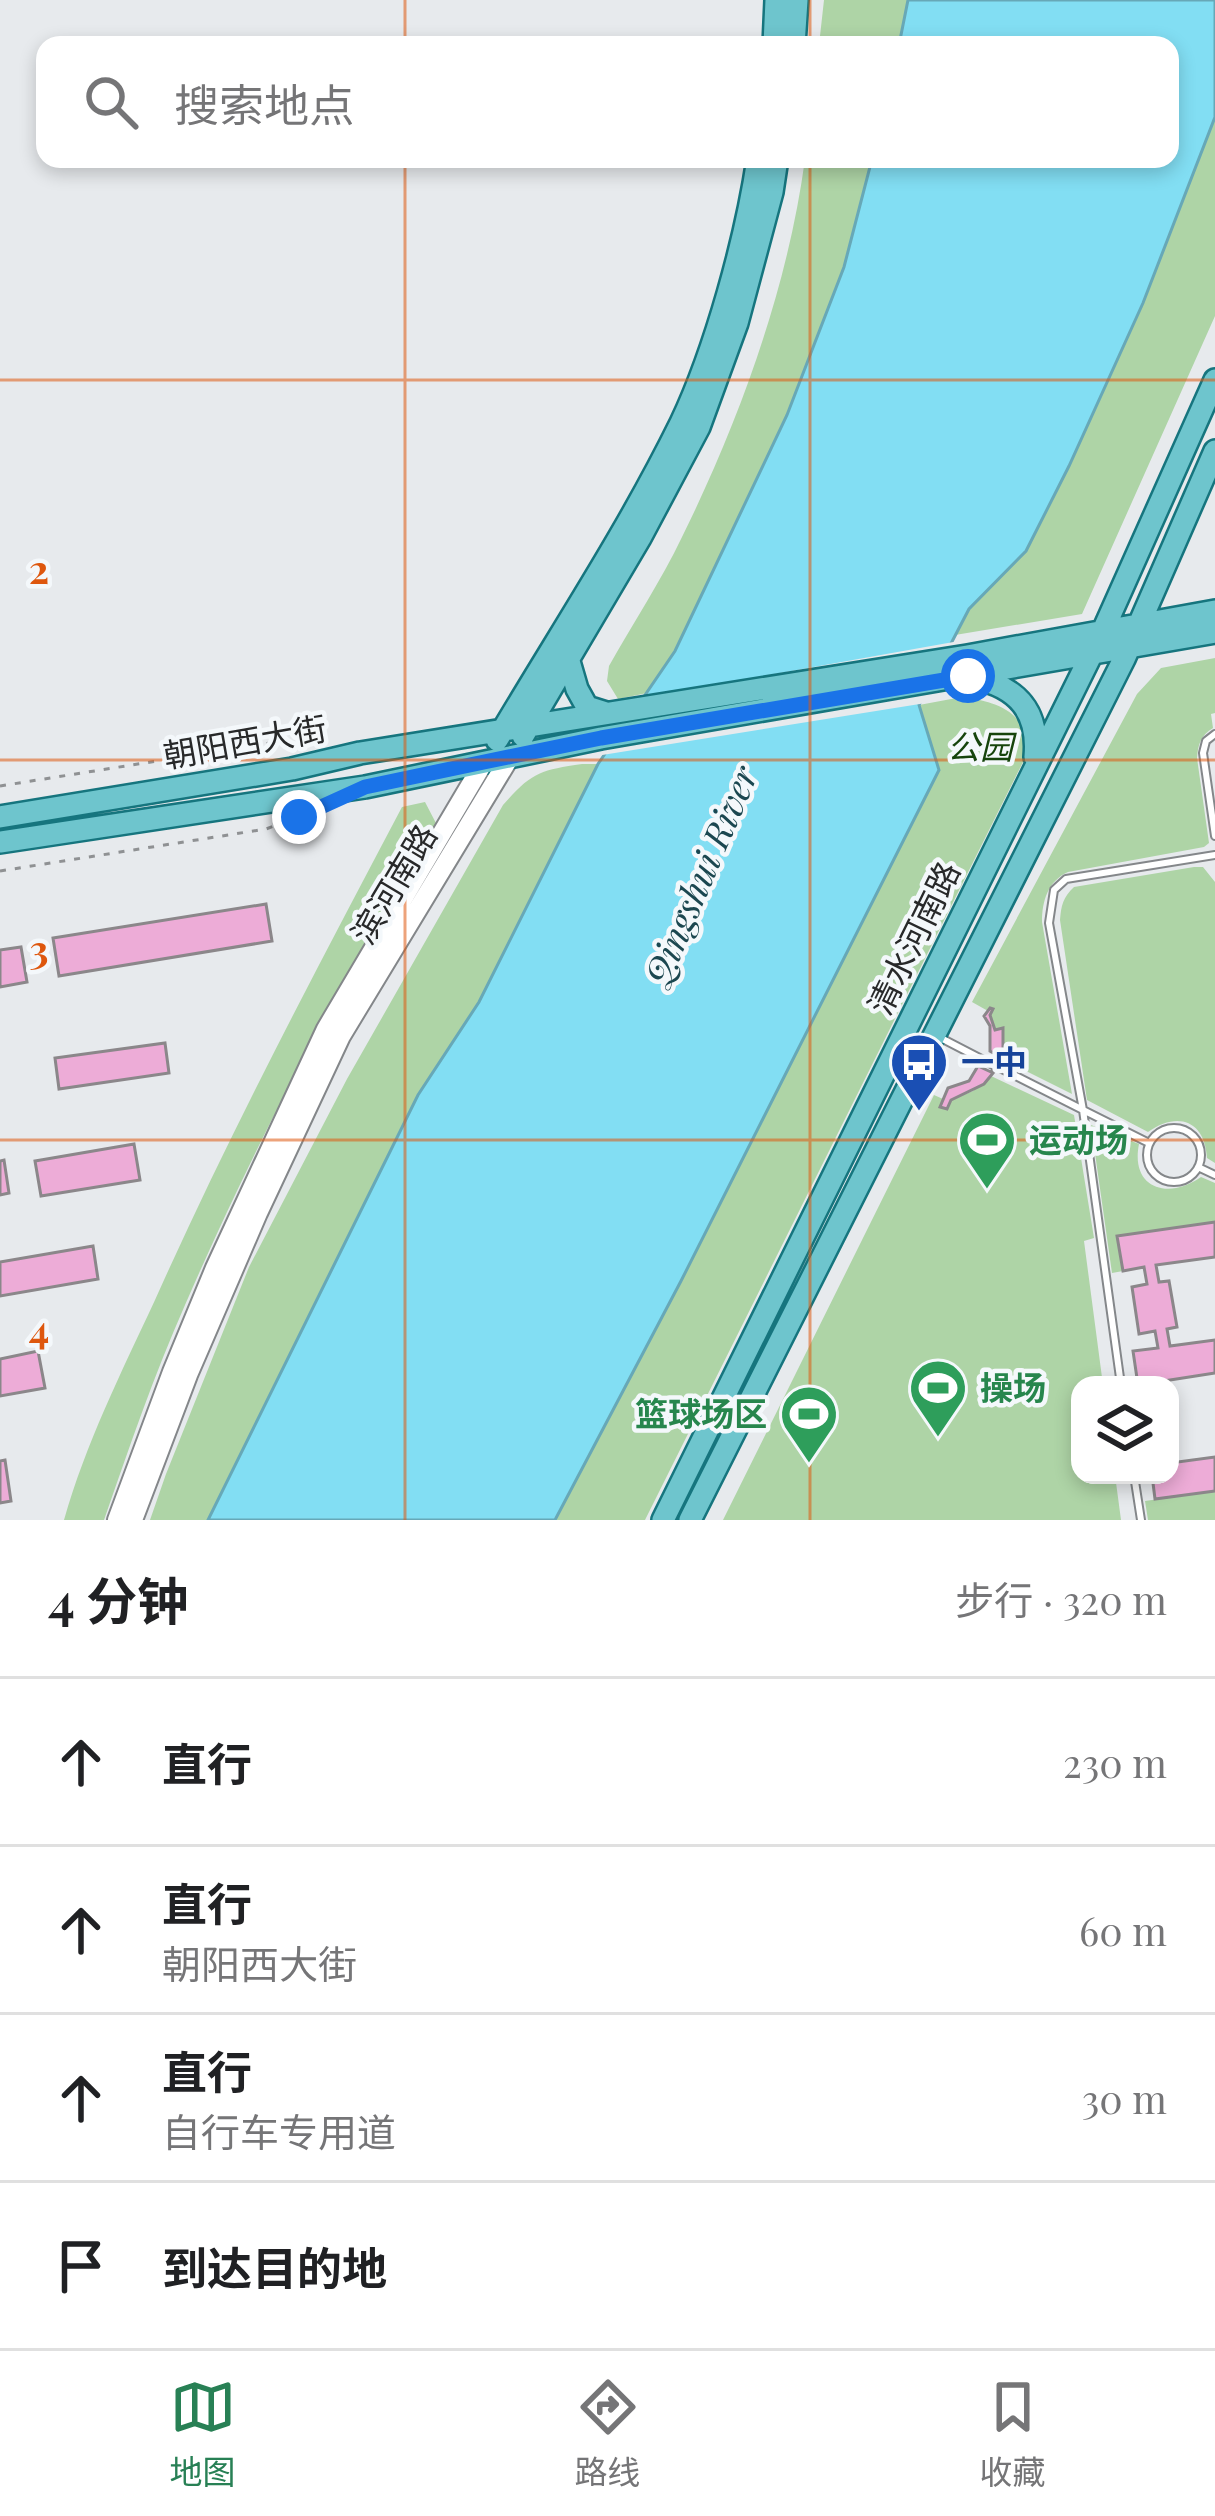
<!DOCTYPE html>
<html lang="zh">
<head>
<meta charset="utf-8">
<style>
  :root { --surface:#fff; --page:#f2f2f2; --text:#202124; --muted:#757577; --line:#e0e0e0; --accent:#288055 }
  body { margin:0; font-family:"Playfair Display","Noto Sans SC",serif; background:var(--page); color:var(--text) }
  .controls { position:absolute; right:36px; bottom:36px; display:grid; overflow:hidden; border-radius:24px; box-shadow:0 6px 18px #0003 }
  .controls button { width:108px; height:108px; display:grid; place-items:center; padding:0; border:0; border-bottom:3px solid var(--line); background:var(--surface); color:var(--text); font:60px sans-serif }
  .stop { position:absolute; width:36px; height:36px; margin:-27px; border:9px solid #1a73e8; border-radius:50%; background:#fff }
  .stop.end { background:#1a73e8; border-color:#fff; box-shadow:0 3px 12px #0008 }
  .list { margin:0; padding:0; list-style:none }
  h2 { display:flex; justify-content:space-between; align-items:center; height:156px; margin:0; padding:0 48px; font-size:51px }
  h2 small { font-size:39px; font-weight:400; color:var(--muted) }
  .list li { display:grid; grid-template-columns:78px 1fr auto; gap:36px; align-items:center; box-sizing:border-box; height:168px; padding:0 48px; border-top:3px solid var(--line) }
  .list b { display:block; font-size:45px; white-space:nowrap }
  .list p { margin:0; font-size:39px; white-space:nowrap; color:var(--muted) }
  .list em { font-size:39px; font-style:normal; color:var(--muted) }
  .icon { flex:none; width:66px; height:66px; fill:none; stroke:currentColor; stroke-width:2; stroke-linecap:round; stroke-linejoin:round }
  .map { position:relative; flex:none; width:1215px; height:1520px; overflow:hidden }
  .search { position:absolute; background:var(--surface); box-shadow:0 6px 18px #0003; left:36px; right:36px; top:36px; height:132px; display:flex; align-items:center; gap:30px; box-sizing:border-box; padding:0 42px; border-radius:24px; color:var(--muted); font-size:45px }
  .sheet { height:828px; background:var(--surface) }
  nav { display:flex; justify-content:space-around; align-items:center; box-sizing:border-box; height:168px; border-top:3px solid var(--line); background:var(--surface); font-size:33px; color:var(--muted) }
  nav a { display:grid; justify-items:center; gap:6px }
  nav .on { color:var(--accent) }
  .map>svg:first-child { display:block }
  .green { fill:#aed4a6 }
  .water { fill:#82def3; stroke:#67a8b7; stroke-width:3 }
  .pier { fill:#e7eaed }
  .building { fill:#edacd7; stroke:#8b878a; stroke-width:3 }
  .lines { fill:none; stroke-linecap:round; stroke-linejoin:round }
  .lane-casing { stroke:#84878a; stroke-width:10 }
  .secondary-casing { stroke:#84878a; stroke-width:22 }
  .primary-casing { stroke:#16757e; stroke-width:26 }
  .path { stroke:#8f9193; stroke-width:3; stroke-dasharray:6 9; stroke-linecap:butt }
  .lane { stroke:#fff; stroke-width:6 }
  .secondary { stroke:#fff; stroke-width:18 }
  .primary { stroke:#6ec5cd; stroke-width:21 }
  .route { stroke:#1a73e8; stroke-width:15 }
  .grid { fill:none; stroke:#de570e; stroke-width:3; stroke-opacity:0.55 }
  .labels { text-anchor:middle; stroke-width:9; stroke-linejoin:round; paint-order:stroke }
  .street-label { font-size:33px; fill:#28292a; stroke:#f4f8fb }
  .park-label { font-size:33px; font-style:italic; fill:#16440c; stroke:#f4f8fb }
  .transit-label { font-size:33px; font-weight:bold; fill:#164399; stroke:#f4f8fb; text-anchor:start }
  .leisure-label { font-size:33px; font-weight:bold; fill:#27864d; stroke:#f4f8fb; text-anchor:start }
  .water-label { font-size:36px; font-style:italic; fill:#1c4750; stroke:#f4f8fb }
  .grid-label { font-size:39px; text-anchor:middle; font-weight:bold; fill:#de570e; stroke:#f4f8fb; stroke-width:9; stroke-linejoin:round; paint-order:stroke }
</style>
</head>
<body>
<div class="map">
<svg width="1215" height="1520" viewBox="0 0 1215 1520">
  <rect width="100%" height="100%" fill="#e7eaed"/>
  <path class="green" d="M824,0H908L899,45H819Z
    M1215,118V316L1082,614L955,635L969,609L1026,551L1069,466L1143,303Z
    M805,159H872L844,267L787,415L675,651L647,693L618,699L607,681L609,666C633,623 661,581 682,537C739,422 788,287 805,159Z
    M1215,658V713L1211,714L1213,728C1201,735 1198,744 1197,758L1209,843L1204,847L1068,872C1048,881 1042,901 1042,922L1072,1094L1002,1059L1003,1029L995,1030L990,1015L992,1009L988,1011L972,1002L1137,694L1161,668Z
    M962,697C985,700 1014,706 1025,731C1028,737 1027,745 1028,752L645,1520H555L681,1281L938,770L919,705Z
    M582,764H598L479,1002L418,1095L208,1520H150L166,1474L249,1267L347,1079L503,805C531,773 540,770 582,764Z
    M425,802L438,827C341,980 257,1139 185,1305C154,1375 129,1448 104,1520H64C86,1443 121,1373 155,1300C230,1132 316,970 402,807Z
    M1194,867H1203L1215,882V1163L1207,1158C1205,1120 1177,1111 1148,1132L1087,1100L1060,920C1061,906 1063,897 1074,887Z
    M991,1076L1074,1115L1094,1238L1084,1241L1103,1385H1080V1475H1115L1121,1520H723L934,1095L943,1099L940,1106L947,1109L951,1100L973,1091Z
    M1091,1125L1139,1144C1130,1189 1169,1200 1201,1177L1215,1183V1222L1118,1236L1123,1271L1112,1273Z
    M1215,1491V1520H1148L1145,1501Z"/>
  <path class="water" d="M908,0H1215V117L1143,303L1069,466L1026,551L969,609L919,705L939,770L681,1281L555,1520H208L418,1095L479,1002L598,764L675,651L787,415L844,267L872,159H1170V45H899Z"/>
  <path class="pier" d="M959,641L926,703L596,756L635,699Z"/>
  <path class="building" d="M266,904L272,941L59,976L53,938Z
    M21,947L27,982L0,987V950Z
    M990,1008L993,1009L990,1015L995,1030L1003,1028V1052L998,1067L984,1084L951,1100L947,1109L940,1107L948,1088L969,1081L978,1066L991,1072L997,1064L999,1056L990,1051V1026L984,1016Z
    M165,1043L169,1073L59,1089L55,1058Z
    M134,1144L140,1180L41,1196L35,1161Z
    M4,1160L9,1193L0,1195V1161Z
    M1215,1222V1257L1156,1265L1159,1282L1169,1281L1177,1327L1167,1329L1170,1346L1215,1340V1373L1138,1385L1133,1351L1158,1348L1155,1331L1139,1334L1132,1287L1147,1284L1144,1267L1123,1271L1117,1236Z
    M93,1246L98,1279L0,1296V1262Z
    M38,1351L45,1388L0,1396V1359Z
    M1215,1457V1491L1155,1499L1152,1475H1170V1463Z
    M5,1460L11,1501L0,1503V1461Z"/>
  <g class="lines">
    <defs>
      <path id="lane" d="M1215,734L1206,741L1203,753L1215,836
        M937,1036L995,1066
        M998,1067L1083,1110L1049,923L1054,890L1066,879L1215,855
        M1083,1110L1121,1385
        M1083,1110L1149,1143
        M1147 1155a27 27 0 1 1 54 0a27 27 0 1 1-54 0Z
        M1198,1167L1215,1175
        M1134,1475L1141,1520"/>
      <path id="secondary" d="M117,1520L172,1372L215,1268L326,1029L484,762
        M133,1520L188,1375L258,1213L341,1036L510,757"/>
      <path id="primary" d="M774,45L776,0
        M794,45L797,0
        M568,658L577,689L587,707L606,713
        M974,678C1018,687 1039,712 1035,757
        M523,736L640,538L699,427L737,323L772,192L777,159
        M497,740C559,635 627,533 681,423C716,349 746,239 758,159
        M0,817L292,769L360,753L967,656L1215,611
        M0,842L365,787L601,738L1215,632
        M663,1520L1102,633L1215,380
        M690,1520L1124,659L1215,451"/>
    </defs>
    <use href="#lane" class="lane-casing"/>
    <use href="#secondary" class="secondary-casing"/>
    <use href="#primary" class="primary-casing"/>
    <path class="path" d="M0,786L270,743L305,747
      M0,871L266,829L304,815"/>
    <use href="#lane" class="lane"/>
    <use href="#secondary" class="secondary"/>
    <use href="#primary" class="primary"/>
  </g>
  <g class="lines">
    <path class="route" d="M299,817L365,787L484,762L601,738L968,676"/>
  </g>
  <path class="grid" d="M405,0V45M810,0V45M405,159V1520M810,159V1520M0,380H1215M0,760H1215M0,1140H1215"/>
  <defs>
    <symbol id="bus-pin" viewBox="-11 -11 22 30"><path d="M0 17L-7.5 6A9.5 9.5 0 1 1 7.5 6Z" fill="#1a4fb4" stroke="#f4f8fb"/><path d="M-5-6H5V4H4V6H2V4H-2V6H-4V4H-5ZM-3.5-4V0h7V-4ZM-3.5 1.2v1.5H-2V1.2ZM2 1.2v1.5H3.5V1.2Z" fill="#fff"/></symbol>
    <symbol id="stadium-pin" viewBox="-11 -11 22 30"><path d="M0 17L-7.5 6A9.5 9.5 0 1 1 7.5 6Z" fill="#2e9e5b" stroke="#f4f8fb"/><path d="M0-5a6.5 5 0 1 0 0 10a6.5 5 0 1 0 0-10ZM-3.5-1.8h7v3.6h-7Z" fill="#fff"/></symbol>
  </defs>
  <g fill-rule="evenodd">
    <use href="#bus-pin" x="886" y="1029" width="66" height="90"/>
    <use href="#stadium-pin" x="954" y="1107" width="66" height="90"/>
    <use href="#stadium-pin" x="905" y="1355" width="66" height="90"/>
    <use href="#stadium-pin" x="776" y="1381" width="66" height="90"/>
  </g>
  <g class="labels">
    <g class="street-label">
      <text transform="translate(245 742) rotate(-10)" y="12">朝阳西大街</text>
      <text transform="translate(394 884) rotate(-59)" y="12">滨河南路</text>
      <text transform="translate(914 938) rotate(-64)" y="12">清水河南路</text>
    </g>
    <g class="park-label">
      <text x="980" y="759">公园</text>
    </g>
    <g class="transit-label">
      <text x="961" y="1074">一中</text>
    </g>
    <g class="leisure-label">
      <text x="1029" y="1152">运动场</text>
      <text x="980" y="1400">操场</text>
      <text x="767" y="1426" text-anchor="end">篮球场区</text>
    </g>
    <g class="water-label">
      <text transform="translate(701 876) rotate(-67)" y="13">Qingshui River</text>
    </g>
  </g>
  <g class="grid-label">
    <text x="39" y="584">2</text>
    <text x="39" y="964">3</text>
    <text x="39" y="1344">4</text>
  </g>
</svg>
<div class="controls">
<button><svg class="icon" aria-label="layers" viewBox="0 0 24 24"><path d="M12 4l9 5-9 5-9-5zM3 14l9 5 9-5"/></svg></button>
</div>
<div class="stop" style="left:968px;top:676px"></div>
<div class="stop end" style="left:299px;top:817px"></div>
<div class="search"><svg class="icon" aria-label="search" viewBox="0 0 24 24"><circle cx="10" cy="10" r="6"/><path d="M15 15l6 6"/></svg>搜索地点</div>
</div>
<section class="sheet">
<h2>4 分钟<small>步行 · 320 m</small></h2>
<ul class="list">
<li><svg class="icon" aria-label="ahead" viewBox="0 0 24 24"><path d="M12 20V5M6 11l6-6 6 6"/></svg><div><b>直行</b></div><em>230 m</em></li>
<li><svg class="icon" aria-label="ahead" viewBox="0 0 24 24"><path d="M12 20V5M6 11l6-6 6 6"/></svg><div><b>直行</b><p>朝阳西大街</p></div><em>60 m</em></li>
<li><svg class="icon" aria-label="ahead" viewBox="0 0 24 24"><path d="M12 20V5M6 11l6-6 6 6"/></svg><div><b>直行</b><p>自行车专用道</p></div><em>30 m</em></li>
<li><svg class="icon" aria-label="arrive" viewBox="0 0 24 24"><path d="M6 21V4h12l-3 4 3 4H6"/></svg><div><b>到达目的地</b></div></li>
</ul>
</section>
<nav>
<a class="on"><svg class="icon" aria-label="map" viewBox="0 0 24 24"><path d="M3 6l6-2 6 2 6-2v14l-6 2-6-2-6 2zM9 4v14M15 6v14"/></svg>地图</a>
<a><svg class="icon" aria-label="directions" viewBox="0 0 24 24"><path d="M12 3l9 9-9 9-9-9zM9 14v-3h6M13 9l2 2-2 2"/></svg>路线</a>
<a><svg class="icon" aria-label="saved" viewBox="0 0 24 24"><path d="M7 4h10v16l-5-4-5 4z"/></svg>收藏</a>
</nav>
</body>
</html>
